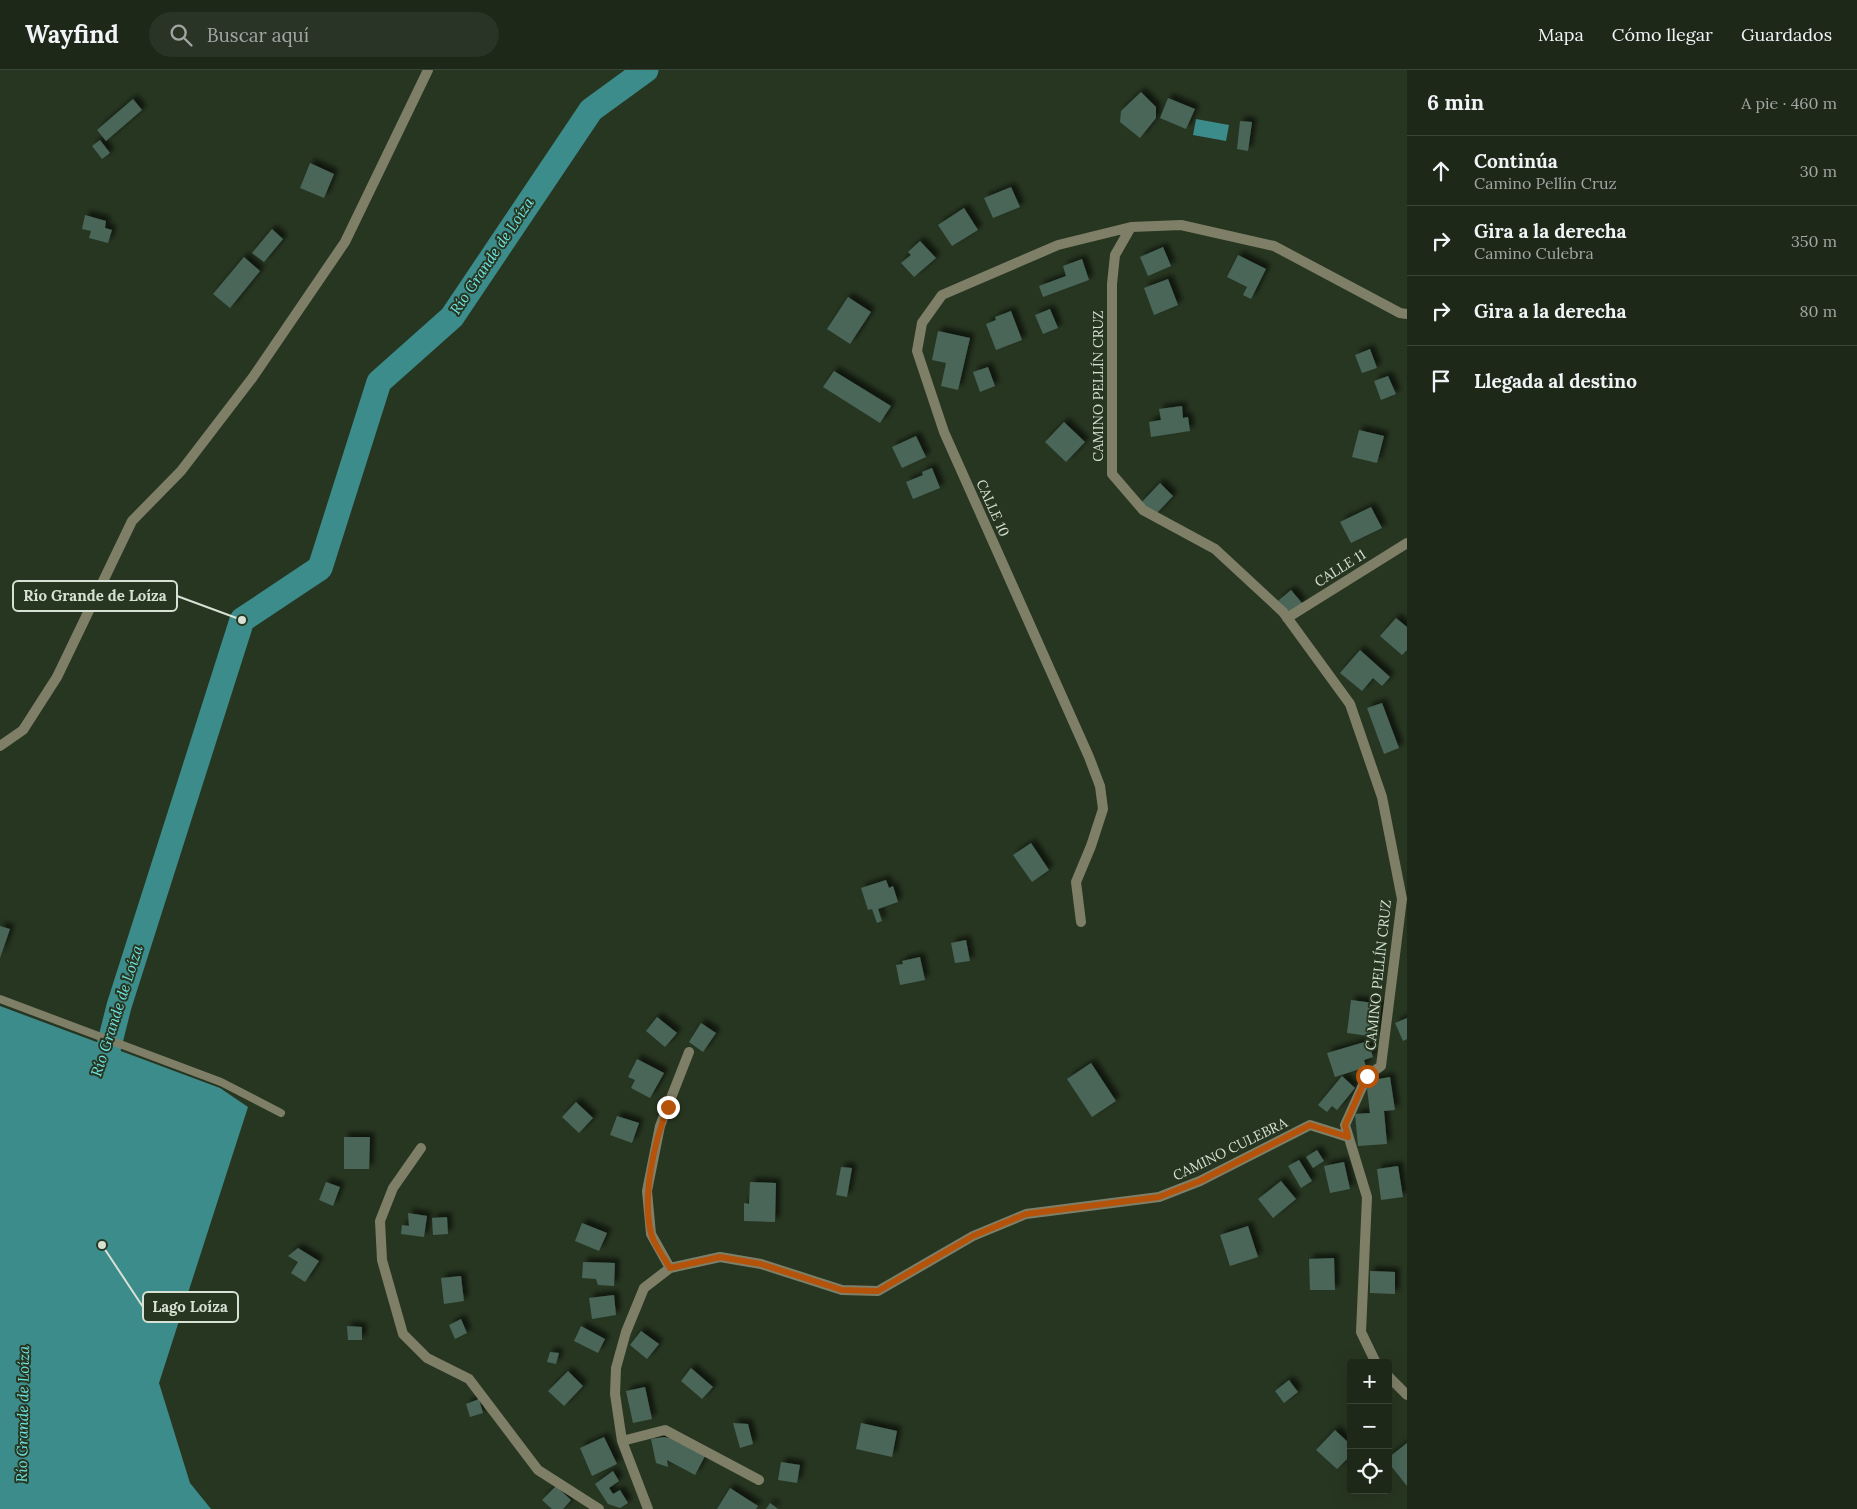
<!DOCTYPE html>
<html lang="es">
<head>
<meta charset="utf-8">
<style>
  :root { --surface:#1d2819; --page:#2a3426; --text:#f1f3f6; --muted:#a0a6a2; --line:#3b4438 }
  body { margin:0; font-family:Lora,serif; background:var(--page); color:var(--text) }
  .controls { position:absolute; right:15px; bottom:15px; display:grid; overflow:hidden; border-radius:5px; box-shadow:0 5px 20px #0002 }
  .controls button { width:45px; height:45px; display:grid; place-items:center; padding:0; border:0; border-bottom:1px solid var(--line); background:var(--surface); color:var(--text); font:25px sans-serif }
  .stop { position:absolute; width:15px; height:15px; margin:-11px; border:4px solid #b45309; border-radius:50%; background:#fff }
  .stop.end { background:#b45309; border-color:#fff; box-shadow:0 1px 5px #0008 }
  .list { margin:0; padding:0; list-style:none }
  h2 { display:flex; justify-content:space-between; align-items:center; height:65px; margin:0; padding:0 20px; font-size:21px }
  h2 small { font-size:16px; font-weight:400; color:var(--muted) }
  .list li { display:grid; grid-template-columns:32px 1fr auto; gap:15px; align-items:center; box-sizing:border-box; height:70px; padding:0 20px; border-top:1px solid var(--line) }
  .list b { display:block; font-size:19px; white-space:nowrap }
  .list p { margin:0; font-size:16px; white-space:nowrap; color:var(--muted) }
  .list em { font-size:16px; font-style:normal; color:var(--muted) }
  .icon { flex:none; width:28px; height:28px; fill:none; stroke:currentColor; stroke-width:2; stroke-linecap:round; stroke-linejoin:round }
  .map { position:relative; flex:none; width:1407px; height:1439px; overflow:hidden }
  header { display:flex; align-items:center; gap:30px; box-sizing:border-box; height:70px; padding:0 25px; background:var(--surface); border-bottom:1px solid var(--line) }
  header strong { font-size:24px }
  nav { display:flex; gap:28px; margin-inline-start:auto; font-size:18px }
  .search { width:350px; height:45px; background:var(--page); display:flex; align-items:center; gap:12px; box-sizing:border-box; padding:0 18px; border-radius:28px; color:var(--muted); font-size:19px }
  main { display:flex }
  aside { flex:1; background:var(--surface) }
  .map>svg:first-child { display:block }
  .water { fill:#3d8c8c }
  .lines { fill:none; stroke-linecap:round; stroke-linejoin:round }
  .river { stroke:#3d8c8c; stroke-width:25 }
  .building { fill:#486659; filter:url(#shadow) }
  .service { stroke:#7f7f68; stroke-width:8 }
  .minor { stroke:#7f7f68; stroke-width:10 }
  .tertiary { stroke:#7f7f68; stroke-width:10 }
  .route { stroke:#b45309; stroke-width:6 }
  .labels { text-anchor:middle; stroke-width:4; stroke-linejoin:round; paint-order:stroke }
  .street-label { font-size:14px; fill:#d7e1d4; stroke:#273621 }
  .water-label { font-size:15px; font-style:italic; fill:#6ee5e5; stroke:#273621 }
  .leader { fill:none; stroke:#d7e1d4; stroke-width:2 }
  .callout-dot { fill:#d7e1d4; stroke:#273621; stroke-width:2 }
  .callout { fill:#273621; stroke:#d7e1d4; stroke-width:2 }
  .callout-label { font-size:15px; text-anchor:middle; font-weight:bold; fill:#d7e1d4 }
</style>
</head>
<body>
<header>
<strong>Wayfind</strong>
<div class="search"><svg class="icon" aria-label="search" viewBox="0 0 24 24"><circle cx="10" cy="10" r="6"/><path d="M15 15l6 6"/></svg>Buscar aquí</div>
<nav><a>Mapa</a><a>Cómo llegar</a><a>Guardados</a></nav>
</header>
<main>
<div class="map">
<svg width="1407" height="1439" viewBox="0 0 1407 1439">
  <defs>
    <filter id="shadow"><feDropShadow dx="4.5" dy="-4.5" stdDeviation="2.5" flood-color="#0009"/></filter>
  </defs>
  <rect width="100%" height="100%" fill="#273621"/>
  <path class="water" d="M1196,49L1229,55L1226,71L1193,65Z
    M0,936L220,1018L248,1037L159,1313L190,1413L211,1439H0Z"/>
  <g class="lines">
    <path class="river" d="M97,1008L109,976L119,936L242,550L320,498L379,312L452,247L591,40L646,0"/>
  </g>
  <path class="building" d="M1141,22L1156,37V48L1140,68L1120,52L1121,41Z
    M1168,28L1195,39L1186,59L1160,48Z
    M133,29L142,40L106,71L97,60Z
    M1240,51L1252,52L1248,81L1237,79Z
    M100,70L110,83L102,89L92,76Z
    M310,93L334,104L324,128L300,118Z
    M1011,117L1020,137L993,148L984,128Z
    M964,138L978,160L952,176L938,155Z
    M85,145L106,151L105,158L112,160L108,173L89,168L91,161L82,159Z
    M272,159L283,169L264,192L252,183Z
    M920,171L936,188L914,207L901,193L911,185L908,182Z
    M1163,177L1171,196L1148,206L1140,187Z
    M1238,185L1266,199L1251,229L1243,225L1247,217L1227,207Z
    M244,187L260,201L230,238L213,224Z
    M1082,189L1089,210L1043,227L1039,216L1066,206L1063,196Z
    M1168,209L1178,235L1154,245L1144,218Z
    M848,227L871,242L850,274L827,259Z
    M1050,239L1058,258L1043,264L1035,245Z
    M1011,241L1022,270L996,280L986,254L996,250L995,247Z
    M938,261L970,268L958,320L941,316L946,293L932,290Z
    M1370,279L1377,298L1362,303L1355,285Z
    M988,297L995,316L980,322L973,302Z
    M834,301L891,336L880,353L823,317Z
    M1388,306L1396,324L1381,330L1374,311Z
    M1182,336L1183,348L1188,347L1190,361L1151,367L1149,352L1161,350L1159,339Z
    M1064,352L1085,372L1066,392L1045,372Z
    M1359,360L1384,366L1377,393L1352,387Z
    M916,366L926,387L902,398L892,377Z
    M932,398L940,418L913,429L906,412L923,405L922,402Z
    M1160,413L1173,426L1154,446L1141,433Z
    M1371,437L1382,458L1351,473L1340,452Z
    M1291,520L1302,533L1290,544L1278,531Z
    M1396,548L1407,557V580L1402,585L1380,566Z
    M1360,580L1390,607L1382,616L1373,608L1362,621L1340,603Z
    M1382,633L1399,678L1384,684L1367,638Z
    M1031,773L1049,800L1032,812L1013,785Z
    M886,810L889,818L893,816L898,832L878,839L882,851L877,853L872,839L868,840L861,818Z
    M0,856L10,859L0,888Z
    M966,870L970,891L955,893L951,873Z
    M920,887L925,910L900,915L896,895L903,894L902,891Z
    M1351,930L1381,934L1377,967L1347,963Z
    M657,947L677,963L665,977L646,961Z
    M1407,948V969L1403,971L1395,953Z
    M701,953L716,963L703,982L689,972Z
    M1368,971L1373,987L1364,990L1366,997L1335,1007L1327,983Z
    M637,989L664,1003L650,1028L631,1018L635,1010L628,1007Z
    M1091,993L1116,1031L1092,1047L1067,1009Z
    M1342,1006L1355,1018L1337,1040L1332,1036L1327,1042L1318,1035Z
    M1390,1007L1395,1040L1384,1041L1387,1074L1358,1076L1355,1044L1370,1043L1367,1018L1373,1010Z
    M576,1032L593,1048L579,1063L562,1047Z
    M617,1046L639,1053L632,1073L610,1065Z
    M344,1067H370L369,1099H344Z
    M1317,1080L1324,1091L1313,1098L1306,1087Z
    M1299,1090L1312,1111L1301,1118L1288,1096Z
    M1344,1092L1350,1119L1330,1123L1324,1096Z
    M1398,1096L1403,1127L1381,1130L1377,1099Z
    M841,1097L852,1098L847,1127L836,1125Z
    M1281,1111L1296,1129L1273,1148L1258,1129Z
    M326,1112L340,1117L333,1136L319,1130Z
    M750,1112L776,1113L775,1152L744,1151V1133L749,1134Z
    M408,1143L427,1146L424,1167L401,1164L402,1155L409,1156Z
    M447,1147L448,1164L433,1165L432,1148Z
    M582,1153L607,1163L599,1181L575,1171Z
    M1248,1156L1258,1187L1230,1196L1220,1165Z
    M298,1178L319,1191L305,1212L291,1203L298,1192L288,1186Z
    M1334,1188L1335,1220H1310L1309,1189Z
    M583,1192L615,1193L614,1216L598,1215L596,1209L582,1208Z
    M1370,1201L1395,1202V1224L1370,1223Z
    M461,1206L464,1231L444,1234L441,1208Z
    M614,1225L616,1245L592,1249L589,1228Z
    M461,1249L467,1263L455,1269L449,1255Z
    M347,1256L362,1257V1270H348Z
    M581,1256L605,1269L598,1283L574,1271Z
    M641,1261L659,1274L647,1289L630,1275Z
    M550,1282L559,1283L556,1294L547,1292Z
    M691,1298L713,1317L702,1329L681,1311Z
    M568,1301L583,1316L564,1336L548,1321Z
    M1289,1310L1298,1322L1284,1333L1275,1321Z
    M645,1317L652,1349L633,1353L626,1321Z
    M479,1329L483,1343L470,1347L466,1334Z
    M733,1353L748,1354L753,1374L740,1378Z
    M861,1353L897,1361L892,1387L856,1379Z
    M1335,1360L1351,1375V1385L1337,1399L1316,1380Z
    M604,1367L617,1394L592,1406L580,1378Z
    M664,1367L674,1369L705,1386L695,1405L667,1390L668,1397L656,1393L651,1369Z
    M1407,1373V1416L1388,1392V1388Z
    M781,1392L800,1395L797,1413L778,1410Z
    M613,1401L619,1411L609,1418L613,1424L620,1420L628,1433L620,1438L608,1434L595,1414Z
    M556,1416L571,1430L563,1439H552L542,1430Z
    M730,1418L758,1436L756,1439H717Z
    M770,1433L778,1439H766Z"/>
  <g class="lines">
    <path class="service" d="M0,929L221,1012L281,1043"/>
    <path class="minor" d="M1287,548L1407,473
      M1081,852L1076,812L1091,776L1103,739L1100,716L1089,687L944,362L917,281L922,253L942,225L1058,175L1131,157
      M421,1078L393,1118L380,1151L382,1190L403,1264L427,1288L469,1309L538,1400L599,1439
      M670,1198L651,1164L647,1121L660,1056L689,982
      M1376,1293L1361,1262L1367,1127L1345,1055L1367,1006L1381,996L1402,829L1382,727L1350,634L1283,542L1215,479L1143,440L1112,404V214L1115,185L1131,157L1181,155L1274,176L1400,243L1407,244
      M1388,1306L1407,1325
      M622,1371L665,1360L759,1410
      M648,1439L622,1371L615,1324L616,1298L626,1262L644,1218L670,1198L720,1187L761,1194L842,1220L878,1221L973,1166L1026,1144L1159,1127L1200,1111L1310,1055L1348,1067"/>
    <path class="tertiary" d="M0,676L23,660L57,607L132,451L181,401L253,307L345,172L428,0"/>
  </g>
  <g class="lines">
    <path class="route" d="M668,1037C654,1072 642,1126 651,1163C654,1175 664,1187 670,1198L720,1187L761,1194L842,1220L878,1221L973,1166L1026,1144L1159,1127L1200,1111L1310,1055L1348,1067L1345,1055L1367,1006"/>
  </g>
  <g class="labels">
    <g class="street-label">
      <text transform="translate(1098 316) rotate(-90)" y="5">CAMINO PELLÍN CRUZ</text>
      <text transform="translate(993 438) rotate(66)" y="5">CALLE 10</text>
      <text transform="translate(1340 498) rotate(-32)" y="5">CALLE 11</text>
      <text transform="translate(1378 905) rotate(-84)" y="5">CAMINO PELLÍN CRUZ</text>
      <text transform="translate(1230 1079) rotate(-26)" y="5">CAMINO CULEBRA</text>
    </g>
    <g class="water-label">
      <text transform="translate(492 186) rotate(-56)" y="5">Río Grande de Loíza</text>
      <text transform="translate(117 941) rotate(-72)" y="5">Río Grande de Loíza</text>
      <text transform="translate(23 1344) rotate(-89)" y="5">Río Grande de Loíza</text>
    </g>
  </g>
  <path class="leader" d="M242 550L177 526M102 1175L143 1237"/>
  <g class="callout-dot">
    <circle cx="242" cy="550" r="5"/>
    <circle cx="102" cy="1175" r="5"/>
  </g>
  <g class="callout">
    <rect x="13" y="511" width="164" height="30" rx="5"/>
    <rect x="143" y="1222" width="95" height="30" rx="5"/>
  </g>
  <g class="callout-label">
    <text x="95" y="531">Río Grande de Loíza</text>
    <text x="190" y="1242">Lago Loíza</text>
  </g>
</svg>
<div class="controls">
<button>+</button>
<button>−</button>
<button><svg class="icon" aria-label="locate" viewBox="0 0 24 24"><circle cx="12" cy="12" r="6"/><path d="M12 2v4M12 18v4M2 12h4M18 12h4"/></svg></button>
</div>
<div class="stop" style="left:1367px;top:1006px"></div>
<div class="stop end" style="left:668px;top:1037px"></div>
</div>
<aside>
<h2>6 min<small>A pie · 460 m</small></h2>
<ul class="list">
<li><svg class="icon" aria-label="ahead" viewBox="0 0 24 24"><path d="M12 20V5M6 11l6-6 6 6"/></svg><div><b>Continúa</b><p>Camino Pellín Cruz</p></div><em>30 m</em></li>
<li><svg class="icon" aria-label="right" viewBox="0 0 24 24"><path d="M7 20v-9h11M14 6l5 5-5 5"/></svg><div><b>Gira a la derecha</b><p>Camino Culebra</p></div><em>350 m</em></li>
<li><svg class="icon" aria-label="right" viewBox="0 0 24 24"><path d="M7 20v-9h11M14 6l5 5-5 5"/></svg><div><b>Gira a la derecha</b></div><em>80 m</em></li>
<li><svg class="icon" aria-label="arrive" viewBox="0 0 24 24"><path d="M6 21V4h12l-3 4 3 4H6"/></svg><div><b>Llegada al destino</b></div></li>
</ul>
</aside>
</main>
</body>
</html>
